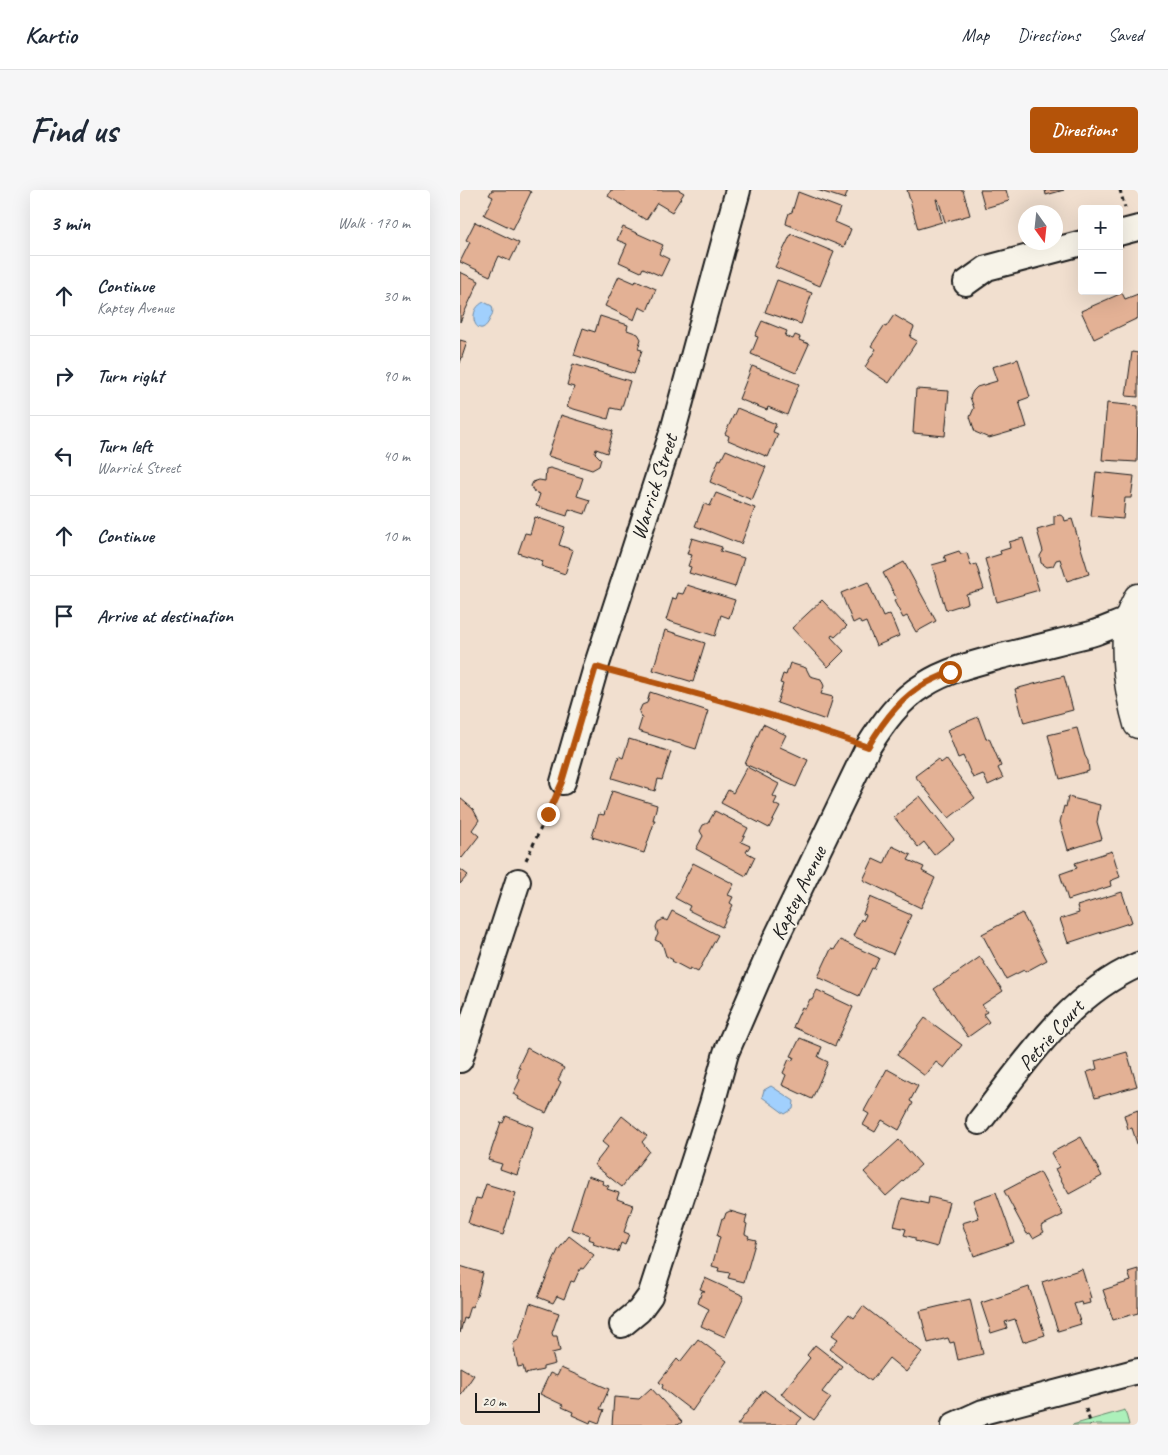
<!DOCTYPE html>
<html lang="en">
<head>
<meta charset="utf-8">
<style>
  :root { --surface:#fff; --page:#f6f6f7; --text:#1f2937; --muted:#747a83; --line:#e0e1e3; --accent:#b45309 }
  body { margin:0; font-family:Caveat,sans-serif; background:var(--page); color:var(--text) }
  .controls { position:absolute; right:15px; top:15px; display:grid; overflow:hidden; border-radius:5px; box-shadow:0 5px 20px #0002 }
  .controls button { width:45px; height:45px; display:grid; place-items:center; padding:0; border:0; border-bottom:1px solid var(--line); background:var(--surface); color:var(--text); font:25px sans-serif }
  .compass { position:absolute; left:558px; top:15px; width:45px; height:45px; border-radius:50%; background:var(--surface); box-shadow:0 5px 20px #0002; rotate:165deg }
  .scale { position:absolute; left:15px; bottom:12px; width:65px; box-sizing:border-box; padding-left:5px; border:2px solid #1c1c1c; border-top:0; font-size:14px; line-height:18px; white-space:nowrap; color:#1c1c1c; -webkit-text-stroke:4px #f7f3e8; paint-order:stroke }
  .stop { position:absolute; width:15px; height:15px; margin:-11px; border:4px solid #b45309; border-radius:50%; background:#fff }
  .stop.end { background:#b45309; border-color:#fff; box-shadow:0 1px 5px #0008 }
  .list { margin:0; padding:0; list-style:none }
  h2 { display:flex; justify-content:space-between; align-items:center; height:65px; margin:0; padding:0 20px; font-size:21px }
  h2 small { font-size:16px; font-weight:400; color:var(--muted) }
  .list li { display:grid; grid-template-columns:32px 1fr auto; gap:15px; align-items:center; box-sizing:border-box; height:80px; padding:0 20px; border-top:1px solid var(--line) }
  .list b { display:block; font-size:19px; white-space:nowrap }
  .list p { margin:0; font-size:16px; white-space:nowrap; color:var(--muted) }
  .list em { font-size:16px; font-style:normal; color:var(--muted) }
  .icon { flex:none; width:28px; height:28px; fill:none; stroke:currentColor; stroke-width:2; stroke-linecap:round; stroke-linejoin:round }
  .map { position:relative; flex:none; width:678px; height:1235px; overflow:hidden; border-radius:5px }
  header { display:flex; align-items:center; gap:30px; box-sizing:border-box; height:70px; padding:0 25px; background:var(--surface); border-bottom:1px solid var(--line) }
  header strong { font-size:24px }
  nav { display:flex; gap:28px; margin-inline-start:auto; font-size:18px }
  .intro { display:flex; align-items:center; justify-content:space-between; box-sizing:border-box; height:120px; padding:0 30px }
  h1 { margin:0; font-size:35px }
  .button { padding:12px 22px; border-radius:5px; background:var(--accent); color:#fff; font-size:18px; font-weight:700 }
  main { display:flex; gap:30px; padding:0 30px }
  aside { flex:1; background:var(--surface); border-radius:5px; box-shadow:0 5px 20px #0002 }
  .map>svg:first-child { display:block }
  .green { fill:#acf0ba; stroke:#64866b }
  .water { fill:#a1d0fd; stroke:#6c88a3 }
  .building { fill:#e3b195; stroke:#1c1c1c }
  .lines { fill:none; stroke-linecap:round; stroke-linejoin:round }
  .minor-casing { stroke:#1c1c1c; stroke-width:28 }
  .tertiary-casing { stroke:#1c1c1c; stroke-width:31 }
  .path { stroke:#1c1c1c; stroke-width:3; stroke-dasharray:4 4; stroke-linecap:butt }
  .minor { stroke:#f7f3e8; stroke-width:24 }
  .tertiary { stroke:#f7f3e8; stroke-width:28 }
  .route { stroke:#b45309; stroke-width:6 }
  .labels { text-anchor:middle; stroke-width:4; stroke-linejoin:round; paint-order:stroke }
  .street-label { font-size:21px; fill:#1c1c1c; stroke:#f7f3e8 }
</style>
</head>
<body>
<header>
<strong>Kartio</strong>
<nav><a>Map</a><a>Directions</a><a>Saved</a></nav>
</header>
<div class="intro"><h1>Find us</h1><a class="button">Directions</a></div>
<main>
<aside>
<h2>3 min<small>Walk · 170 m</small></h2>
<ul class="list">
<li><svg class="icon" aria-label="ahead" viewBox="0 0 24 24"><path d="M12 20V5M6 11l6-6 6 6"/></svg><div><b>Continue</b><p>Kaptey Avenue</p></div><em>30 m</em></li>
<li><svg class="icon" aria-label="right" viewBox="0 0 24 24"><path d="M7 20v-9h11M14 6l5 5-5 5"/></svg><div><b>Turn right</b></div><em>90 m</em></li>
<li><svg class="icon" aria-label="left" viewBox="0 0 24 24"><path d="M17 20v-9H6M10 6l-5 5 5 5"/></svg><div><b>Turn left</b><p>Warrick Street</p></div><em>40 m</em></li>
<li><svg class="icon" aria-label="ahead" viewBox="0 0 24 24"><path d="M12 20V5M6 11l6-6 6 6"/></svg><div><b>Continue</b></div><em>10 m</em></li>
<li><svg class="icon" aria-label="arrive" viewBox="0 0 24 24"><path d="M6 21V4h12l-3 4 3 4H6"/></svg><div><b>Arrive at destination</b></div></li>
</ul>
</aside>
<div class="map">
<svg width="678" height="1235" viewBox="0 0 678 1235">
  <rect width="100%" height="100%" fill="#f1dfcf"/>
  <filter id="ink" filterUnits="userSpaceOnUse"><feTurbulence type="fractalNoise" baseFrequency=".02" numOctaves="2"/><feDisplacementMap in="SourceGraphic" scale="10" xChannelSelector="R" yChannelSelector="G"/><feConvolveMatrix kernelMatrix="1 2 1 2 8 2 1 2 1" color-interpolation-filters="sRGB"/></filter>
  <g filter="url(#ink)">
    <path class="green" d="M665,1220L669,1235H612Z"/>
    <path class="water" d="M24,112L32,116C34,122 32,125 29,131C18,152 4,121 24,112Z
      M311,896L334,911L333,919L325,924L302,907L304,900Z"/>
    <path class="building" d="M32,0H67L71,2L53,39L24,25L33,7L29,5Z
      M151,0H219L224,3L212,22L197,13L186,30L148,6Z
      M357,0H388L385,9Z
      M447,0H503L510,25L485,32L478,9H476L482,32L458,39Z
      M520,0H546L549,11L525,18Z
      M585,0H604L586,5Z
      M338,2L380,18L375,32L391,39L384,57L326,34L327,29L329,23L332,22Z
      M15,32L59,53L50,71L39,66L30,86L0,72L10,52L6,50Z
      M163,37L203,55L199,64L209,69L201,86L183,78L181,82L159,72L167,54L157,50Z
      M331,44L374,62L360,96L315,77Z
      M0,82L19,91L0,132Z
      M159,86L175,93L176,90L196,99L187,121L179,117L174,130L145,116Z
      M317,90L352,103L341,134L305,122Z
      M662,103L665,109L678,104V128L634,149L621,121Z
      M434,125L454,137L450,147L457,151L429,193L405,177L416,159L411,156L424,136L426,137Z
      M140,126L168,135L167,140L178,144L181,149L178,159L182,160L174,184L114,165L123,138L135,142Z
      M302,131L327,141L325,146L333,149L335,145L340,147L339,150L349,154L336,183L291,164L298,147L295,146Z
      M0,150L7,152L0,173Z
      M672,162L678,163V207L666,206Z
      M558,169L570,207L559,211L567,237L529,248L515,242L510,227L514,218L510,207L513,201L517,197L537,191L532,177Z
      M113,174L170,191L161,220L151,218L148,229L107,217L114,197L107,195Z
      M292,176L339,194L327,225L308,217L307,220L279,209Z
      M456,199L489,201L485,246L453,243Z
      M647,213L678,216L677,272L642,270Z
      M277,218L316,234L313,242L318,244L308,267L268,250L269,246L265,244Z
      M101,225L153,241L147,263L136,259L135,263L141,269L139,276L132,280L88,266Z
      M266,260L306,277L292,310L250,292L259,269L261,270Z
      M90,278L123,288L117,306L130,310L125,324L109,319L107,326L76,316L80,304L74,302L71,296L73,292L79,290L85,291L86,279Z
      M636,282L674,286L671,308H665L663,329L631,326Z
      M256,303L295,318L281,354L235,336L244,314L250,316Z
      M600,325L604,327L605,331L612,329L629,384L607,391L600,369L596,370L593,376L587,377L581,373L580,366L583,361L577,340L594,335V326Z
      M75,327L105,337L99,355L113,360L105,384L81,376L83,371L58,363L65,343L70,344Z
      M232,348L262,357L260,361L284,368L275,397L229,383L231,377L228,376L232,365L227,364Z
      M563,348L579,400L537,412L525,369L541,364L540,361L550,358L549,352Z
      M499,361L501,364L507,363L511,376L516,374L524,399L506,404L508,413L486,420L472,375L486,371L484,366Z
      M444,372L476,431L456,442L447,426L443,428L434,411L437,409L423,383Z
      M408,392L423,427L430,424L439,446L416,456L406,432L401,434L399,430L393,433L381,403Z
      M227,395L275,410L269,428L261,425L255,446L206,430L213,408L216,409L218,403L223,404Z
      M362,410L387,436L375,447L372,445L371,447L384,461L368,477L332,438Z
      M205,440L245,453L233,492L193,480Z
      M330,473L346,478L350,486L361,489L364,496L361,504L373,507L366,530L317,513L323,494L320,493L323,484L326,485Z
      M604,486L613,520L564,533L555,499Z
      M190,502L248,521L236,559L178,541L182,528L179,522L182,515L187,513Z
      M518,527L526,549L529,548L541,576L538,578L543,588L528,595L523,584L513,588L503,566L498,568L487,540Z
      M303,534L326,545L320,557L348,570L336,597L285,574Z
      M617,538L625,566L628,571L629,581L600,589L588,545Z
      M169,549L211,562L202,590L198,589L195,601L152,588L159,566L163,568Z
      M478,569L481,573L486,569L515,608L489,628L455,586Z
      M287,577L319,594L313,606L317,608L314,614L320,617L309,638L261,613L268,600L273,603Z
      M152,601L197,615L193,630H195L184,663L132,647L139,624L144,625Z
      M460,606L494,649L474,665L464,652L458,657L434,627Z
      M608,607L640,615L637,632L642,649L608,660L600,632L604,616L606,617Z
      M0,608L13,619L19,630L12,640L19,646L2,668L0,666Z
      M255,621L288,638L281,652L290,656L286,662L295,667L286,686L236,659L243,646L240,641L243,635L248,633Z
      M432,656L451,665L448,670L464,677L462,681L475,688L461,718L403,690L413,669L424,674Z
      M652,661L660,687L650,691L651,696L608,710L600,684L617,678L615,673Z
      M233,673L274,694L268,705L273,707L270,713L273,715L262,737L228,720L230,716L215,708Z
      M0,679L8,685L0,694Z
      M662,702L672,732L608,753L600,729L619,723L617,716Z
      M410,707L451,725L433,764L393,746L401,729L403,731L406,725L403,724Z
      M212,721L258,745L238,782L230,778L229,780L212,771L213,770L206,766L202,753L195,750L198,744L196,737L198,732L204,729L207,731Z
      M562,723L587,770L565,782L564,780L546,789L522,744Z
      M380,750L419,768L414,779L412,778L399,806L358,787L371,759L374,760Z
      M520,767L543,801L522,815L527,822L523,824L529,832L508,847L474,799Z
      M357,800L393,817L375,856L333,837L342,817L345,819L350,809L352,810Z
      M465,828L502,855L484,878L476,872L465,886L437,865Z
      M340,848L362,857L358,867L368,872L352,909L322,895L326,885L323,883L329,869L332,871L334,867L331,866Z
      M67,858L104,878L98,890L101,892L86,923L58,909L59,907L53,904L60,890L57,886L60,878L58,877Z
      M667,862L677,896L635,908L627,882L637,879L635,871Z
      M427,879L458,896L450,911L453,913L439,940L422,930L415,942L403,935L409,924L404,921Z
      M678,920V957L672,938L668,939L664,925Z
      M46,926L73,937L57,985L40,979L42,974L28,970L41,932L43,933Z
      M162,926L187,946L182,952L189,961L162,997L134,975L148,957L142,952Z
      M621,947L642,986L609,1004L595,979L599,977L591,963Z
      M439,950L461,975L426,1006L404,982Z
      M580,982L603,1025L581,1036L584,1042L573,1048L570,1043L567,1044L544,1001Z
      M128,986L143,991L142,994L149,996L147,999L159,1003L157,1009L173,1015L164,1042L169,1044L165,1055L161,1053L158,1062L133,1054L134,1051L128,1049L129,1045L111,1039Z
      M26,994L56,1003L43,1045L13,1036V1035L8,1033L16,1008L21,1009Z
      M536,1002L554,1052L514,1066L502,1033L519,1028L513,1010Z
      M469,1007L489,1012L477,1057L455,1051V1048L444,1045L446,1039L434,1036L442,1008L468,1014Z
      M270,1021L287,1026L285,1033L287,1034L285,1044L289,1046L288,1048L296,1050L284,1092L268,1088L270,1083L258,1081L259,1078L252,1076L260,1047L257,1046L262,1028L264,1029L266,1023Z
      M109,1046L134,1065L123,1079L121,1078L119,1081L114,1092L111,1091L104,1109L97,1106L93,1113L78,1107L98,1060Z
      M0,1076L23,1083L17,1106L12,1117L10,1116L6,1129L4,1128L0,1143Z
      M622,1079L631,1108L629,1109L630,1113L622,1115L621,1112L614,1114L621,1134L598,1141L582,1092Z
      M678,1079V1123L653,1130L643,1100L671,1091L668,1082Z
      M245,1088L284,1106L265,1147L241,1136L249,1119L238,1113L242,1101H245L240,1099Z
      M569,1097L585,1145L563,1152L555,1129L545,1132L547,1138L531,1143L521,1113Z
      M510,1109L523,1164L498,1170L494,1152L490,1153L488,1148L468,1153L460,1121Z
      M70,1113L99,1123L92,1143L93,1146H97L100,1161L92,1163L95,1174L83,1177V1180L65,1184L63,1176L58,1177L53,1154L59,1149Z
      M403,1116L462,1162L446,1182L429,1168L411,1191L370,1159L378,1149L372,1145L389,1124L394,1128Z
      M238,1149L267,1171L232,1221L202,1198L203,1195L199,1192L217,1169L220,1172Z
      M355,1155L382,1176L362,1202L371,1208L354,1230L321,1204L350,1168L347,1165Z
      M0,1177L14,1185L0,1206Z
      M101,1178L149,1199L140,1219L144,1220L139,1233L131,1230L130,1233L112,1225L113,1222L102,1217L103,1215L80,1204L90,1183L97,1186Z
      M191,1198L222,1232L218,1235H152L154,1207L179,1209Z
      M304,1200L342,1228L336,1235H277Z"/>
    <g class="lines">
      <defs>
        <path id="minor" d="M659,43L678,38
          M506,93L527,78L622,53
          M103,592L136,477L214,237L278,0
          M0,870L58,691
          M519,932C565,873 607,806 678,775
          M162,1135L179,1121L190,1106L252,914L266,863L315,750L408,557C423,533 440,509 464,495C487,480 516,473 542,466C572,459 602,451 631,444C647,439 662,431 678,427
          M494,1235L523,1222L678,1181"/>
        <path id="tertiary" d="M678,408C675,415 670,423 669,430C663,463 669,503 678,534"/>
      </defs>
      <use href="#minor" class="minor-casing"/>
      <use href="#tertiary" class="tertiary-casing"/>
      <path class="path" d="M660,0L665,18
        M158,483L263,511L387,549
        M66,670L94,610
        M626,1219L631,1235"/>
      <use href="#minor" class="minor"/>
      <use href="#tertiary" class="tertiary"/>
    </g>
  </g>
  <g class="lines" filter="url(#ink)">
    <path class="route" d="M88,624L102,592L136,477C227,501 319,525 408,557C422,533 441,507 465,494C473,489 482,486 490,482"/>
  </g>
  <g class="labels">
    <g class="street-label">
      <text transform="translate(194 297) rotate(-72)" y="7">Warrick Street</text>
      <text transform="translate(338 703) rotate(-64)" y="7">Kaptey Avenue</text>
      <text transform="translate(591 845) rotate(-48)" y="7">Petrie Court</text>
    </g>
  </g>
</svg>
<div class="controls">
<button>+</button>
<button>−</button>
</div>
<svg class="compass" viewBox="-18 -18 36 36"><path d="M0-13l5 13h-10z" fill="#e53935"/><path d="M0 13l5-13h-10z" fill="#747a83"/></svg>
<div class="scale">20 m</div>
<div class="stop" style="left:490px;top:482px"></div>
<div class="stop end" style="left:88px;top:624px"></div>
</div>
</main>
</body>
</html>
